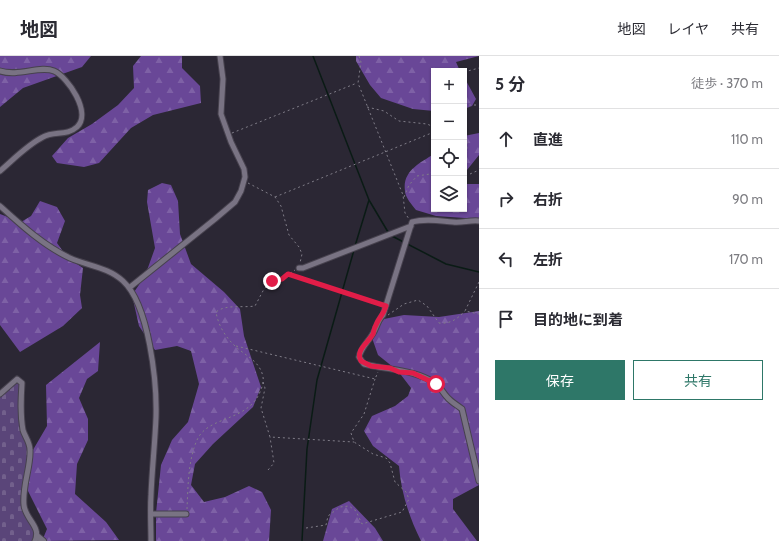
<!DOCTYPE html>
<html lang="ja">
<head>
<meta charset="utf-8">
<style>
  :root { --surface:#fff; --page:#f2f2f3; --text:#2b2b33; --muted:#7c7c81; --line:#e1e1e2; --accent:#2e7768 }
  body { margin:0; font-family:Cabin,"Noto Sans JP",sans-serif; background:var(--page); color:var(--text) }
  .controls { position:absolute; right:12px; top:12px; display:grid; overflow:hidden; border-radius:0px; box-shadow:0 1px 3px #0004 }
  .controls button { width:36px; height:36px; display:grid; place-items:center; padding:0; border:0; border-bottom:1px solid var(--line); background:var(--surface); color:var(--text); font:20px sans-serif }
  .stop { position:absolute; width:12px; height:12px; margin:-9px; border:3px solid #e11d48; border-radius:50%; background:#fff }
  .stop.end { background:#e11d48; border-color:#fff; box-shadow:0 1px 4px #0008 }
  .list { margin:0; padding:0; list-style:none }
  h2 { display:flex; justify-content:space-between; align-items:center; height:52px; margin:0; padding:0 16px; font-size:17px }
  h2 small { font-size:13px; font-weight:400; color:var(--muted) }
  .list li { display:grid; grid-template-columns:26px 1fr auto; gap:12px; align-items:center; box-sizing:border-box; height:60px; padding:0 16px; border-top:1px solid var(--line) }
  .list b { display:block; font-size:15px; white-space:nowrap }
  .list em { font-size:13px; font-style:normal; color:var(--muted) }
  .actions { display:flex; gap:8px; padding:12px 16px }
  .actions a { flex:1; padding:9px 0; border:1px solid var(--accent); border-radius:0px; text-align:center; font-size:14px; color:var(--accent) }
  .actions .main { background:var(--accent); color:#fff }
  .icon { flex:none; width:22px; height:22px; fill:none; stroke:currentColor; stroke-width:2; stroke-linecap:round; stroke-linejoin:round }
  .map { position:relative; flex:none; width:479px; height:485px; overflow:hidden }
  header { display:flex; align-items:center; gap:24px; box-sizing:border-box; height:56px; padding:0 20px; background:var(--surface); border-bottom:1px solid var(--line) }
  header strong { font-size:19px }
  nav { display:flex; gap:22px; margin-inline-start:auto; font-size:14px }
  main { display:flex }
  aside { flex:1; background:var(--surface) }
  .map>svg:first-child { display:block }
  .forest { fill:url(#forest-firs) }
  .cemetery { fill:url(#cemetery-stones) }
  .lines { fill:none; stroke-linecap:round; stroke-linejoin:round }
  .stream { stroke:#0a1b15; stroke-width:1.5 }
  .minor-casing { stroke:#47424e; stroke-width:7 }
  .tertiary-casing { stroke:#47424e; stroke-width:8 }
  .path { stroke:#807d88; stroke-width:1; stroke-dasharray:2 3; stroke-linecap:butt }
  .minor { stroke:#797383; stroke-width:5 }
  .tertiary { stroke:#797383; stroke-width:6 }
  .route { stroke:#e11d48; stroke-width:5 }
</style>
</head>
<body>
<header>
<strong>地図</strong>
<nav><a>地図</a><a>レイヤ</a><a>共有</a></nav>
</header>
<main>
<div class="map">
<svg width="479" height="485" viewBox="0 0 479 485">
  <defs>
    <pattern id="forest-firs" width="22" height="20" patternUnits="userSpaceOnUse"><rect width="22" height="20" fill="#694797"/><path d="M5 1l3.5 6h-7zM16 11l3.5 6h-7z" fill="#7e61a6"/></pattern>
    <pattern id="cemetery-stones" width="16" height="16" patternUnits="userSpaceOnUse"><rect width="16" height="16" fill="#5a4579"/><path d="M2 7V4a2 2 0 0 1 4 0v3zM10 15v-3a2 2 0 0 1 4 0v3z" fill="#72608c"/></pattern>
  </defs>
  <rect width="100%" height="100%" fill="#2b2734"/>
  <path class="forest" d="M0,0H91L82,11L23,32L0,51Z
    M141,0H182V12L200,30L201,47L153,59L131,72L99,107L84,111L57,107L52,100L68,82L92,68L118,49L134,32L133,10Z
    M356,0H479L456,6L460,15H434V55L413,53L381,42L370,29L356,5Z
    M464,21L476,43L472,50L464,53Z
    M479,77V99L467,114V128H479V163L436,160L416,154C412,149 405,141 405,135C402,115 420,107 434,98V153H464V80Z
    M162,127L171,129L178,145L180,178L191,208L224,236L240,253L244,280L261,331L253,351L213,388L195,408L191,429L204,446L225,441L249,430L262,436L271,454L269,485H156V457L161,409L172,384L188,366L199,328L191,295L177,290L155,294L139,270L132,239L145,220L155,192L147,146L148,134Z
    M40,145L57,151L65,165L57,187L68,202L83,212L80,239L82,252L63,270L20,296L0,269V158L21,166L31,160Z
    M479,255V429L453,443V453L477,485H421C409,461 401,436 399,410L373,390L364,375L372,360L395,350L408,340L411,332L398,315L378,299L371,279L384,263L404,259L439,261Z
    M100,286L98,315L87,323L79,342L88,363V384L77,408L75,438L106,466L119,484L42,485L47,473L26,431L30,399L47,370L46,329Z
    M349,445L375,472L383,485H323L332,453Z"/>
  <path class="cemetery" d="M17,324L21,328L19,359L30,395L23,450L34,470L36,479L33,485H0V339Z"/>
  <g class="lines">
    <path class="stream" d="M313,0L369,144L388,176
      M390,179L446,208L479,216
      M355,190L369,144
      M302,485L307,393L317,324L354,194"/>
    <defs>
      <path id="minor" d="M0,15C19,21 40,9 54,15C68,21 92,57 77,71C67,80 54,75 43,81C27,89 13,104 0,115
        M0,150C21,169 44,190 70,202C88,210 108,211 123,225C149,249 157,326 156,361C155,387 152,413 151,439C150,455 151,470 151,485
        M479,165C470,164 462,167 453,166C440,165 426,162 412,166L383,259C377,265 377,272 372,279C367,287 361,292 359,301L364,308C387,314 414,313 435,327C440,330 443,337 447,341C451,346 457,349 462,353L479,425
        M299,212H303L411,170
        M129,232L215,163L235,146L241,135L245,121L244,113L231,86L221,58L223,23L220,0
        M0,338L17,323L22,327C21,343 20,358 23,374C25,381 30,386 30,394C31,411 22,430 24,449C25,463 42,471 35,485
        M151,458H186"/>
      <path id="tertiary" d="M37,480L43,485"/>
    </defs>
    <use href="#minor" class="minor-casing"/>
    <use href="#tertiary" class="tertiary-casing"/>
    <path class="path" d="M359,0L361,6L358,27L403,139L405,157L409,163
      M464,16L479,12
      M464,49H479
      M367,51L384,55L399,65L427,68L434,71
      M232,77L357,27
      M464,82L467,85V96L464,98
      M470,118L479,114
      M248,127L275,141L281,150L289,179L299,191L302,198L300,207
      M275,141L434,76
      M404,141L409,129L417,120L430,118L434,115
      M289,219L381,248
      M479,226L465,255L479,258
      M388,259L404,248L418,244L427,250L439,267C451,268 457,263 465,255
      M236,290L375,323L378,316
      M263,326L265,332L261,352L270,381L354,386
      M268,414L274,407L270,381
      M187,453C188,431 188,402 198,382C210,360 248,365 260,336C262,331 264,326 263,321C260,304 243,299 233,288C224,279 218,268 216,256C226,248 242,252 255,250L264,233L272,225L282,223L295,214
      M306,472L326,469L328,460L340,451L349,450L356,455L362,468L402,456L409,443L406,436L395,426L390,407L386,402L373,398L354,386L351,377L364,358L375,323"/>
    <use href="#minor" class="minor"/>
    <use href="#tertiary" class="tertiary"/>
  </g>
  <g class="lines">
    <path class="route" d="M272,225L282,223L288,218L386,250C383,260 379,261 376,269C374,272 374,275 373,278C368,287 355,294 361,305L371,310L390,312L399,316L413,317L436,328"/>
  </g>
</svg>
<div class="controls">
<button>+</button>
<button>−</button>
<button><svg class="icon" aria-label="locate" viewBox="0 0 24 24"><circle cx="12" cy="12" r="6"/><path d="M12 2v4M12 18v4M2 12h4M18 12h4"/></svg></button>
<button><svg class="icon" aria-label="layers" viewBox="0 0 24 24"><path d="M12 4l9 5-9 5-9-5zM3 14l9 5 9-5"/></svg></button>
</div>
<div class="stop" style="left:436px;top:328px"></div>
<div class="stop end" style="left:272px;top:225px"></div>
</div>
<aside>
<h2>5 分<small>徒歩 · 370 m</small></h2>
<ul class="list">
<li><svg class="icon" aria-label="ahead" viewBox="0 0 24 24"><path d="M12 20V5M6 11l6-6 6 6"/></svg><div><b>直進</b></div><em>110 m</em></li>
<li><svg class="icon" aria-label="right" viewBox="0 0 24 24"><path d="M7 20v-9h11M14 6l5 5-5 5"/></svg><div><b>右折</b></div><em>90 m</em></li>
<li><svg class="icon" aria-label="left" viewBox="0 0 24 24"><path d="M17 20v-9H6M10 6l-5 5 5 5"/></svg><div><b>左折</b></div><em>170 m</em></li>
<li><svg class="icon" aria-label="arrive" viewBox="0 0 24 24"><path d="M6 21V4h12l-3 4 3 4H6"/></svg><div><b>目的地に到着</b></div></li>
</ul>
<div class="actions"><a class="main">保存</a><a>共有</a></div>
</aside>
</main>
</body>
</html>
